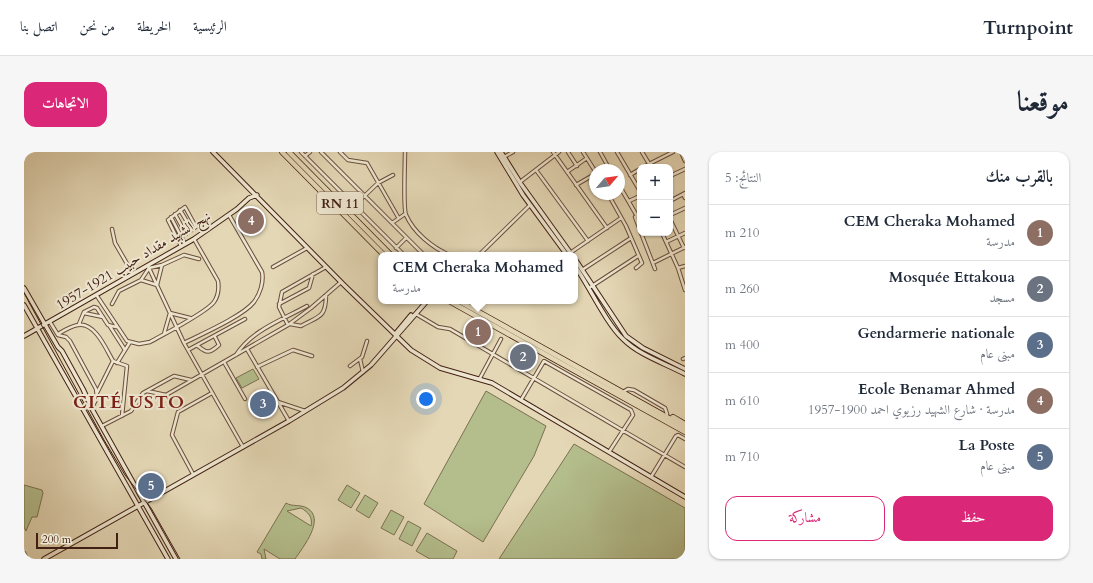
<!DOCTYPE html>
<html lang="ar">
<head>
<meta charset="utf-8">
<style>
  :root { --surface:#fff; --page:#f6f6f7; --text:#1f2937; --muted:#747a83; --line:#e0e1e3; --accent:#db2777 }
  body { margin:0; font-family:Cardo,Amiri,serif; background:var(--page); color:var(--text); direction:rtl }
  .controls { position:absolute; right:12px; top:12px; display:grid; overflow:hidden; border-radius:8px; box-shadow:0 1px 3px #0004 }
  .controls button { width:36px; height:36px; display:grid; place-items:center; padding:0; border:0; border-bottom:1px solid var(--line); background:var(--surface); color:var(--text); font:20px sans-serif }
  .compass { position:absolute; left:565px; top:12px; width:36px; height:36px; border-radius:50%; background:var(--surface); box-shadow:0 1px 3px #0004; rotate:61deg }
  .scale { position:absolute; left:12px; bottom:10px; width:82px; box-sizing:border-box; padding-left:4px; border:2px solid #422114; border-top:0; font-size:11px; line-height:14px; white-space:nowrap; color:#422114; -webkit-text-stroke:3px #ede5cf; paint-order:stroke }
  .you { position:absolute; left:402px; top:247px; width:14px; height:14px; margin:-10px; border:3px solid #fff; border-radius:50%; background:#1a73e8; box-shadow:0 0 0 6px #1a73e833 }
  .badge { display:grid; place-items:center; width:26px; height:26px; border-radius:50%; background:var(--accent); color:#fff; font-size:13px; font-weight:700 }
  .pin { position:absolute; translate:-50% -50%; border:2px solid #fff; box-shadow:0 1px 4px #0006 }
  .popup { position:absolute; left:354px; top:100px; width:200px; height:52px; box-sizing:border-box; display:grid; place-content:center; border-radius:8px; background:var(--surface); filter:drop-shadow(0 1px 3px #0005); font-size:13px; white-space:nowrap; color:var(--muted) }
  .popup b { font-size:15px; color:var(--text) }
  .popup::after { content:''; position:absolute; left:50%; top:100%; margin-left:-8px; border:8px solid transparent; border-top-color:var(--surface) }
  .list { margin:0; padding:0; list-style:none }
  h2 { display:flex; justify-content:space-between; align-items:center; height:52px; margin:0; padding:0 16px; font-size:17px }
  h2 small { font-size:13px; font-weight:400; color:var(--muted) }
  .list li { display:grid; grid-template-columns:26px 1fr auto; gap:12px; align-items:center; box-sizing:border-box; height:56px; padding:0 16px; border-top:1px solid var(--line) }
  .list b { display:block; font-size:15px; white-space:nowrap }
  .list p { margin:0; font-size:13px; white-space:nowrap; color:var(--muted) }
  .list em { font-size:13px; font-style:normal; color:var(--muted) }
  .actions { display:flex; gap:8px; padding:12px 16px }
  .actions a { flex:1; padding:9px 0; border:1px solid var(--accent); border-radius:12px; text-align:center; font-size:14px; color:var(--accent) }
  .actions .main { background:var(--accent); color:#fff }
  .map { position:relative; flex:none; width:661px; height:407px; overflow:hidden; direction:ltr; border-radius:12px }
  header { display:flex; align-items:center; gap:24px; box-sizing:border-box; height:56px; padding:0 20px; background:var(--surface); border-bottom:1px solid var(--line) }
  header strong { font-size:19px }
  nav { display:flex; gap:22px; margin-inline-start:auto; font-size:14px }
  .intro { display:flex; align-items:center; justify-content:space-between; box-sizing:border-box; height:96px; padding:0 24px }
  h1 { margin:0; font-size:28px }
  .button { padding:10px 18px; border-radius:12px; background:var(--accent); color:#fff; font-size:14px; font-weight:700 }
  main { display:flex; gap:24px; padding:0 24px }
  aside { flex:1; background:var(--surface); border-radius:12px; box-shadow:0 1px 3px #0004 }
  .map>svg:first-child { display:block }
  .green { fill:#b4be8d; stroke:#7b7050; fill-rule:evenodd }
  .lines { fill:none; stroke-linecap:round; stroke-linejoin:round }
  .street-casing { stroke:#6a4e3c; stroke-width:4.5 }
  .secondary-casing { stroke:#422114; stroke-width:5.5 }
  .highway-casing { stroke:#422114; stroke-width:6 }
  .street { stroke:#ede5cf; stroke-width:2.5 }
  .secondary { stroke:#ede5cf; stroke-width:3.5 }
  .highway { stroke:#e4d7b5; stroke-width:4.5 }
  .tram { stroke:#422114; stroke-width:1 }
  .labels { text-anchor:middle; stroke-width:4; stroke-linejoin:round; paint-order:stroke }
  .shield { fill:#ede5cf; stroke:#755c4c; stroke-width:1 }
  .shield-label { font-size:13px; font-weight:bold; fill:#422114 }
  .street-label { font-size:14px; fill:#422114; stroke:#ede5cf }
  .district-label { font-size:18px; font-weight:bold; letter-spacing:1px; fill:#7a1f14; stroke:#ede5cf }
</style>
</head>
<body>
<header>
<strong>Turnpoint</strong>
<nav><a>الرئيسية</a><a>الخريطة</a><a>من نحن</a><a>اتصل بنا</a></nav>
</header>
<div class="intro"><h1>موقعنا</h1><a class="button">الاتجاهات</a></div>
<main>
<aside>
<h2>بالقرب منك<small>النتائج: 5</small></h2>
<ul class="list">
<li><span class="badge" style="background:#8d6e63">1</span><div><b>CEM Cheraka Mohamed</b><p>مدرسة</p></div><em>210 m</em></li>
<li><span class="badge" style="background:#6b7280">2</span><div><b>Mosquée Ettakoua</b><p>مسجد</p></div><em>260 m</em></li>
<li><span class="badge" style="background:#5c6f8a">3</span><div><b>Gendarmerie nationale</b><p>مبنى عام</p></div><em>400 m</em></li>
<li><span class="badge" style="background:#8d6e63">4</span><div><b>Ecole Benamar Ahmed</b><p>مدرسة · شارع الشهيد رزيوي احمد 1900-1957</p></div><em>610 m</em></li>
<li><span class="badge" style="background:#5c6f8a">5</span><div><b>La Poste</b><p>مبنى عام</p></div><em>710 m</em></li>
</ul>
<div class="actions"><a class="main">حفظ</a><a>مشاركة</a></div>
</aside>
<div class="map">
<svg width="661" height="407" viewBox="0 0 661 407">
  <rect width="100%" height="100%" fill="#e4d7b5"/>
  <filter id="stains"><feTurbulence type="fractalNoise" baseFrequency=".005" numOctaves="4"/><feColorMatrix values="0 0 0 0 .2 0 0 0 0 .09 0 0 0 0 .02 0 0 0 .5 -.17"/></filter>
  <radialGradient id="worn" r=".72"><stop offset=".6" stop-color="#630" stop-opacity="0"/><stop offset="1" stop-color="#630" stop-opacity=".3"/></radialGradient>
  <path class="green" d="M229,217L235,227L218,236L212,226Z
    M462,239L522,274L510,304L459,390L400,352Z
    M550,292L661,356V407H475Z
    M0,333L18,338L19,341L13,365H8L2,379L0,375Z
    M323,333L336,341L327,356L314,348Z
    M341,343L354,351L345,366L332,358Z
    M262,351C268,355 276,352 283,356C302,367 279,395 271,407H256L240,397L242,407H238L237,402L233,400ZM277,356C284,360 289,365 287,374L263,359Z
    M367,358L380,365L370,383L357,376Z
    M384,369L397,376L388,394L375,387Z
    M403,381L433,399L429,407H406L392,399Z"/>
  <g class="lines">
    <defs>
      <path id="street" d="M277,0L380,103
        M297,0L400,103
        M316,0L324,8L343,11L374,65
        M381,0C381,11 379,56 382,63C390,81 408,95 425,103
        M529,0L583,76
        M544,0L553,14
        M559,0L571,19
        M576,0L586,18
        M593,0L616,39
        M618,0L627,15
        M657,0L661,9
        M281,4L286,0
        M480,5L489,0
        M619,15L649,0
        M512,18L564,89
        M543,20L563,6
        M606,23L616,17
        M646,24L661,17
        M496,30L535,0
        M552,33L571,22
        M595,33L613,64
        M584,42L602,74L618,111L612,116
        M659,42L661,46
        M605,49L616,44
        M646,49L661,41
        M330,54L354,31L369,23
        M156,58L168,78
        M151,62L162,82
        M616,62L611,65L616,78
        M646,63L661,56
        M147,65L161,92
        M646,67L660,96
        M368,71L381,62
        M88,77L91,91L109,122
        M617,81L631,117
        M638,81L654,116L661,138
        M154,87L172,75L161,55L144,68L157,94
        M642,90L661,81
        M372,96L382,86
        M546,101L597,66
        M416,103L418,99
        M455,103L506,53
        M629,111L661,95
        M124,114L160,191L219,295
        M249,115L283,96
        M654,116L661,114
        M558,118L607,86
        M117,128L133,133L138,113L160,103L175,107
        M565,136L614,104
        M73,144L103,189L115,192L126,190C140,182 182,161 190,150C195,143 195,136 194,129L170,87
        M88,152L95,139L117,128L125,116L138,113
        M255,152L285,136L289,122
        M60,161L79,165
        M392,162L414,175L426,177L661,315
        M26,170L34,183L42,185L46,189L72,237L73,245L68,256
        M55,172L60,160L70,155L73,156L84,173L92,175
        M266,172L277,174C295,164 302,166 302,143
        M85,173L101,198
        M264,173L255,155L258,140L302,115
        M34,182C39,179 47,174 54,173C71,170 82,197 89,209L73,241
        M140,182L146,161L166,166
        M160,191C178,182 219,164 230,150C236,142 240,130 238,120L205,63
        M174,194C183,202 186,201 195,193L191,185
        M223,197L265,269
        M164,198L221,167
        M212,203C228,178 258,168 283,154
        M336,207L339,220
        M659,207L661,206
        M89,209L103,214L98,264
        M200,210L221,247
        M93,211L106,190
        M326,214L338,205L343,189
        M233,215L269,198L288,204
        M456,226L477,187
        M123,239L142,243L264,173L287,156L317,130
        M599,240L604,237L610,238L641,256L643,262
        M497,248L520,209L607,258L609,263L585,300
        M254,250L281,259
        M78,274L107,259L119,241L150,224L167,228
        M169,322L148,283L154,260L188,241
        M627,325L652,284L654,283L661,287
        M0,401L3,407"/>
      <path id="secondary" d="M189,0L320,133L387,198L416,216L468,231L661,345
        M473,0L499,43L543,103
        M477,0L497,32L548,103
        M551,107L602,184L619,196L661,217
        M551,114C565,134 582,171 599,187C615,203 640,211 661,222
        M0,136L34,195L38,199L59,237L68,257L152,407
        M0,153L144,407
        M0,184L170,87L213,57L225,46L233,43
        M372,184V181L387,163
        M20,407L265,269L319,236L347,213L403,149"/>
      <path id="highway" d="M258,0L360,103
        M265,0L367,103
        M425,149L661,280
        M435,149L661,275
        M649,265L661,272"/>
    </defs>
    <use href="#street" class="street-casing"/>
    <use href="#secondary" class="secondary-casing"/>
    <use href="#highway" class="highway-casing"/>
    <use href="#street" class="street"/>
    <use href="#secondary" class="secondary"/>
    <use href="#highway" class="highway"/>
    <path class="tram" d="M0,141L80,288L101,323L127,356L156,407"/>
  </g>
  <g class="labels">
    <rect class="shield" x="293" y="40" width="46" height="22" rx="3"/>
    <g class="shield-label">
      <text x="316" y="56">RN 11</text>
    </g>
    <g class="street-label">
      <text transform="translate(109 108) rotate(-31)" y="5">نهج الشهيد مقداد حبيب 1921-1957</text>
    </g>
    <g class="district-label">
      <text x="105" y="256">CITÉ USTO</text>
    </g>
  </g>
  <rect width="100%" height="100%" filter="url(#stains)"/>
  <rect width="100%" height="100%" fill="url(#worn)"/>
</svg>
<div class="controls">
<button>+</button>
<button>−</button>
</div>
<svg class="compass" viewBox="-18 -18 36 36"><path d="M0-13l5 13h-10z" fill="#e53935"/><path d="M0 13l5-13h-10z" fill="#747a83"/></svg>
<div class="scale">200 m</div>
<div class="you"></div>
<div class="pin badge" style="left:454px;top:180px;background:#8d6e63">1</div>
<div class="popup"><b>CEM Cheraka Mohamed</b>مدرسة</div>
<div class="pin badge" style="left:499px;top:205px;background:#6b7280">2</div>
<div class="pin badge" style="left:239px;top:252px;background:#5c6f8a">3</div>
<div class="pin badge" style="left:227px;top:69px;background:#8d6e63">4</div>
<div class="pin badge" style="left:127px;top:334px;background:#5c6f8a">5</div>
</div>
</main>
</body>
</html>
